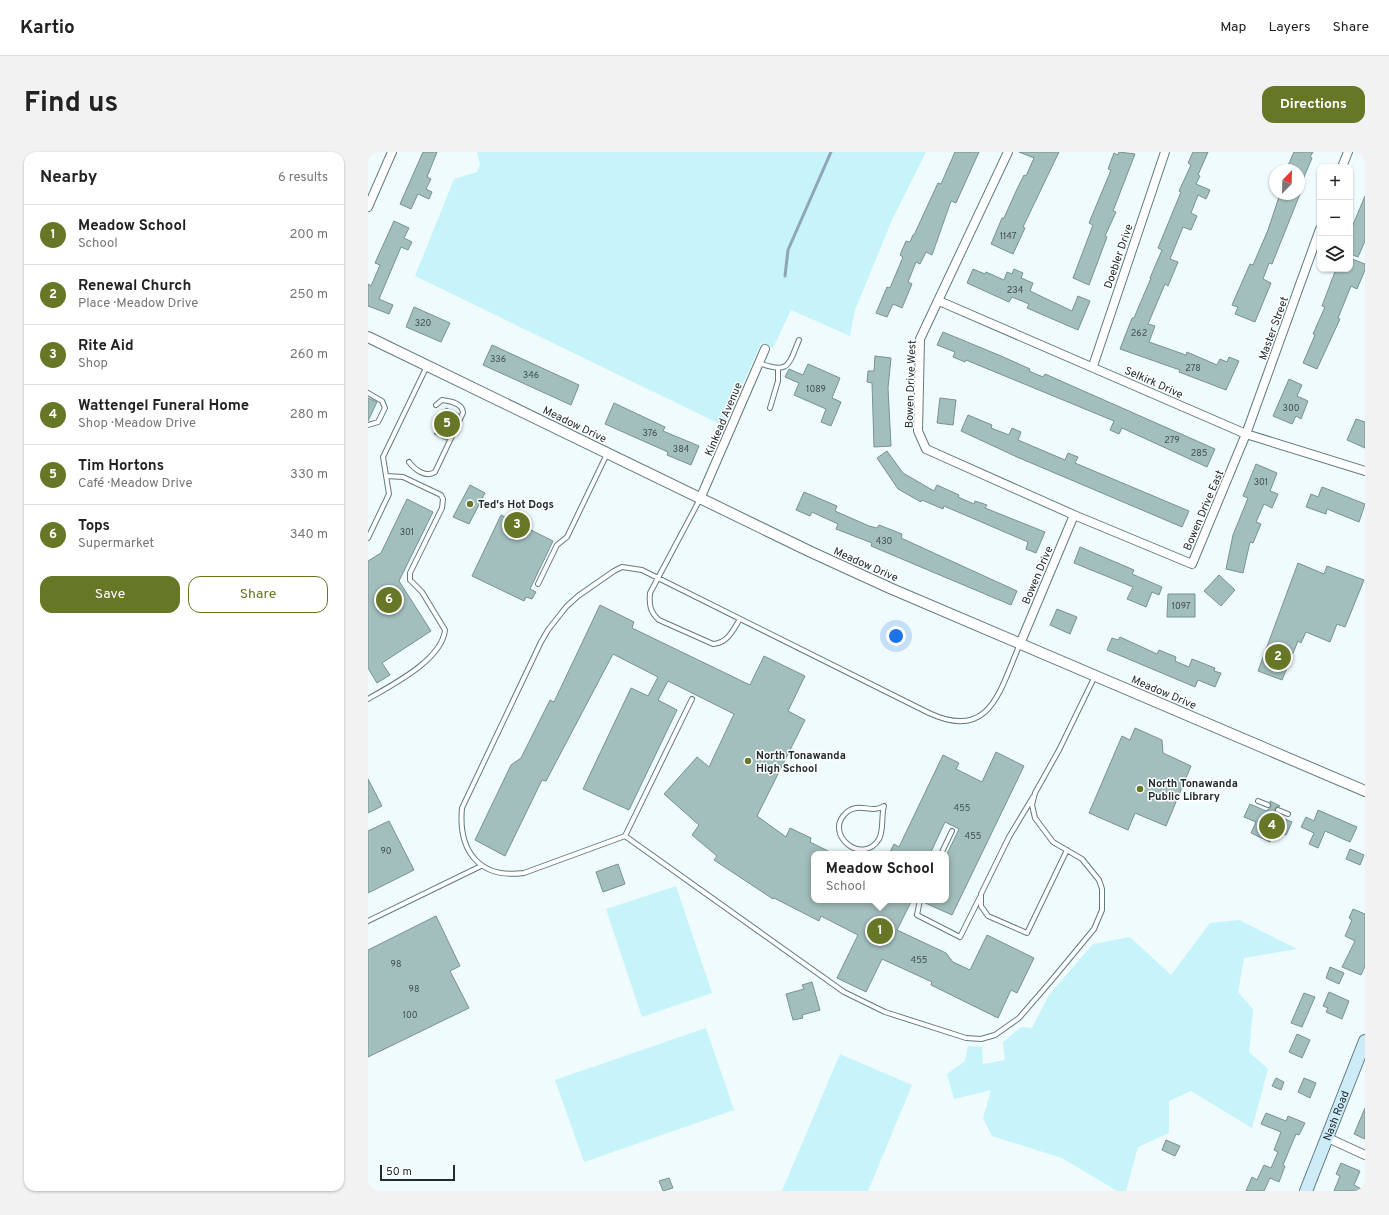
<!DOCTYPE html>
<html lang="en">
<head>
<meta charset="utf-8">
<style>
  :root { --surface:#fff; --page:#f2f2f2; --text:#222; --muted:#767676; --line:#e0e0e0; --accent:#667725 }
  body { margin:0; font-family:Overpass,sans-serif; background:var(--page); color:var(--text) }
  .controls { position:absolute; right:12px; top:12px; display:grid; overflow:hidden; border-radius:8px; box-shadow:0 1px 3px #0004 }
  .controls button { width:36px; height:36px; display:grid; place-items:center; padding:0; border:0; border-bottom:1px solid var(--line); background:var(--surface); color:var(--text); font:20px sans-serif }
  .compass { position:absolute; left:901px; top:12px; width:36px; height:36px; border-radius:50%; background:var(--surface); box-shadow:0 1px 3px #0004; rotate:23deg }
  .scale { position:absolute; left:12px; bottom:10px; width:75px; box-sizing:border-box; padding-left:4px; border:2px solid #212c2e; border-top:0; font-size:11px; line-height:14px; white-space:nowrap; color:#212c2e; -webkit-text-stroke:3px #fff; paint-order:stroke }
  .you { position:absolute; left:528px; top:484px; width:14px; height:14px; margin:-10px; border:3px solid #fff; border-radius:50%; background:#1a73e8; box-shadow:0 0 0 6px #1a73e833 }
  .badge { display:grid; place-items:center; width:26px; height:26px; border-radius:50%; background:var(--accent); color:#fff; font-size:13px; font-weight:700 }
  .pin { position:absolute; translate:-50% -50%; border:2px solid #fff; box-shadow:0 1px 4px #0006 }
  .popup { position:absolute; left:443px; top:699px; width:138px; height:52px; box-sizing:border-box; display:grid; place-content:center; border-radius:8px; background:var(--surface); filter:drop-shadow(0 1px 3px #0005); font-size:13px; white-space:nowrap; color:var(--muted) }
  .popup b { font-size:15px; color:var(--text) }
  .popup::after { content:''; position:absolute; left:50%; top:100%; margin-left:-8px; border:8px solid transparent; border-top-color:var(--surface) }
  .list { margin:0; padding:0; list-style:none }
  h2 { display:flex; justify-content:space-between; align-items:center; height:52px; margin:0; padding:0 16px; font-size:17px }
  h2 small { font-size:13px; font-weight:400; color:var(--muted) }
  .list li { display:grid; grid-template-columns:26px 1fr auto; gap:12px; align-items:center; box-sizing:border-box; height:60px; padding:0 16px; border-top:1px solid var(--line) }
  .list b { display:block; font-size:15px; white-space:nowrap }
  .list p { margin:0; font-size:13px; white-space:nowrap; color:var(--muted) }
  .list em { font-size:13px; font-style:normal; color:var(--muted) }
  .actions { display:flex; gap:8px; padding:12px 16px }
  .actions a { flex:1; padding:9px 0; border:1px solid var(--accent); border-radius:12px; text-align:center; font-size:14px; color:var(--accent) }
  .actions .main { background:var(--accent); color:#fff }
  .icon { flex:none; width:22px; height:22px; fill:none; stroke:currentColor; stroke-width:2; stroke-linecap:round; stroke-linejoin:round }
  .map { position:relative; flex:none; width:997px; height:1039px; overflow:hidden; border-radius:12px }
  header { display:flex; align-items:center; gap:24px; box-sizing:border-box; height:56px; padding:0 20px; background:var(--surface); border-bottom:1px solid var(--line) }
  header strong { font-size:19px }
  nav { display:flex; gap:22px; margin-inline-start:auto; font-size:14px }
  .intro { display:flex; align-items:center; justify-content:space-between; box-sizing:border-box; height:96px; padding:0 24px }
  h1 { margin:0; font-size:28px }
  .button { padding:10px 18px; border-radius:12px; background:var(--accent); color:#fff; font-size:14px; font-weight:700 }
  main { display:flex; gap:24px; padding:0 24px }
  aside { flex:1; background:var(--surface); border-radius:12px; box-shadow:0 1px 3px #0004 }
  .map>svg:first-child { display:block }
  .green { fill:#c7f3fb }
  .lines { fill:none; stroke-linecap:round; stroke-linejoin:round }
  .stream { stroke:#8fa5b8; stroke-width:3 }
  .building { fill:#a2bebd; stroke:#779392 }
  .service-casing { stroke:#617b80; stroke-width:6 }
  .minor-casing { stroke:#617b80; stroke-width:10 }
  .tertiary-casing { stroke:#617b80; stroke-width:12 }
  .secondary-casing { stroke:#617b80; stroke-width:14 }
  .service { stroke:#fff; stroke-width:4 }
  .minor { stroke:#fff; stroke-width:8 }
  .tertiary { stroke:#fff; stroke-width:10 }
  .secondary { stroke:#ceecf8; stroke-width:12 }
  .poi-dot { fill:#667725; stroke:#fff; stroke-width:1.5 }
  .labels { text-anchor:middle; stroke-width:3; stroke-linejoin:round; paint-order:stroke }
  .number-label { font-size:9px; fill:#415052 }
  .street-label { font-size:11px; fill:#212c2e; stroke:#fff }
  .poi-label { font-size:11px; font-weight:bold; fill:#212c2e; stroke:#fff; text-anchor:start }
</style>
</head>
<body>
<header>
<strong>Kartio</strong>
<nav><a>Map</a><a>Layers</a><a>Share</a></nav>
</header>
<div class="intro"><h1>Find us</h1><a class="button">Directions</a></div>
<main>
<aside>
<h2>Nearby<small>6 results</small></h2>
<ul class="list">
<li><span class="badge">1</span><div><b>Meadow School</b><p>School</p></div><em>200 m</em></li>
<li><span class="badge">2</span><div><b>Renewal Church</b><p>Place · Meadow Drive</p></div><em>250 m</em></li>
<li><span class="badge">3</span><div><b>Rite Aid</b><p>Shop</p></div><em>260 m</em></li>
<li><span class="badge">4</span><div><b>Wattengel Funeral Home</b><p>Shop · Meadow Drive</p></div><em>280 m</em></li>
<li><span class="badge">5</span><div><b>Tim Hortons</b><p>Café · Meadow Drive</p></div><em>330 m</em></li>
<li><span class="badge">6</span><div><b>Tops</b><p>Supermarket</p></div><em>340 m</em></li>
</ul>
<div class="actions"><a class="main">Save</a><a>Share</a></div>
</aside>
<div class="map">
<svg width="997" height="1039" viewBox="0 0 997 1039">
  <rect width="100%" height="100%" fill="#effbfd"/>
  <path class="green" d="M109,0H558L524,68L487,158L482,184L423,158L405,196L393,191L356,274L47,124L86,27L109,20L112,12Z
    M308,734L344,841L274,865L238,757Z
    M871,768L929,797L876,806L870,840L885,857L881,900L900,917L884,976L823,939L801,949V981L770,995L758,1039H749L694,1006L624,984L615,966L623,938L586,947L579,922L597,909L600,894L614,895L615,912L637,908L635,890L653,875L664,876L681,843L725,792L762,785L803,823L842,771Z
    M338,876L366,958L216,1010L187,928Z
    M472,902L544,933L500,1039H414Z"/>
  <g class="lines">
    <path class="stream" d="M417,124L420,98L463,0"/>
  </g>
  <path class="building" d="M55,0H69L59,25L63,27L58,37L64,40L61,47L50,42L43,57L32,52Z
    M587,0H611L588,51L583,49L564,103L558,100L552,112L548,110L540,130L544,132L534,156L525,152L519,165L508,161L519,135L522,136L535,105L532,103L538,89L542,90L545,83H546L570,31L573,32Z
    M651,0H691L655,75L657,76L645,102L623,92L634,66H636L649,37L656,23L658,24L666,6Z
    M751,0L767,2L745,59L748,60L737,84L739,85L721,133L705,126L725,73L721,71L743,18L740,17L746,1L750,3Z
    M825,0H840L830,23L832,24L828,32L842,38L838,47L830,43L823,61L829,64L823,78L815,75L802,107L810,110L800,134L797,132L780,172L787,174L781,190L818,203L819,200L849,213L852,207L859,210L861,205L871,209L858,238L811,220L812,218L752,197L764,166H766L783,126H782L794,98L790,96L813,40L811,39L823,13L820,11Z
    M926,0H945L942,5L944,6L931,37V18H918Z
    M912,42H932L904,112L901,111L895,127L903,131L887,170L867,162L870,155L864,153L882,112L885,113L900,78Z
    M997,44V89L990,105L982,102V80Z
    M26,69L41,76L36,86L44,90L40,98L33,95L11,147L25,153L21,162L0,154V132L3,134L12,113L7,111Z
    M984,107L997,112V118L989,137L983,134L970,166L972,167L949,217L935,211L947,183L945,182L957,155L954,154L968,117L979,120L982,117Z
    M605,117L617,122L618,120L636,128L639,120L644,122L646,117L655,121L653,126L665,131L662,139L704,159L710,144L722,149L710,178L659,156L661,152L644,145L641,150L599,131Z
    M46,155L82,171L73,190L38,175Z
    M575,180L633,204L662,217L661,219L675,225L677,222L847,297L839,315L754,276L751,282L742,278L746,269L598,208L597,210L585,205L587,200L569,193Z
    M124,193L211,233L203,253L115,213Z
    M507,204L523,206L520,236L523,294L506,295L504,231L499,230L500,219H506Z
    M440,212L472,226L464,246L473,250L463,274L453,270L458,257L426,243L431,231L417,225L421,217L435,223Z
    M921,227L934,233L929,244L940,249L933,267L928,264L924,272L905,264Z
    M0,246L9,250L0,269Z
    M572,246L588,248L585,273L569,271Z
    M246,251L297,275L295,279L331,294L323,313L299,303L300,300L237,272Z
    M78,256L91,262L78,288L66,282Z
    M600,263L624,273L623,276L641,283L644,276L653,280L650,288L697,308L700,301L710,305L707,311L821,359L814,375L649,305L593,279Z
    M988,267L997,270V296L979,288Z
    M519,299L535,321L566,339L569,333L591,343L590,345L606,352L607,349L619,353L617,356L677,380L668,401L658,397L660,390L576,354L575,357L554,348L553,350L530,337L509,306Z
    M888,312L909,321L902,339L910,342L904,356L896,352L888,370L893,372L885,391L882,390L875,421L858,417L865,383L880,346L875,344Z
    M102,333L117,341L101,372L85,365Z
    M954,335L997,352L991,370L959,357L958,362L938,355L943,342L950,345Z
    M436,340L469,354L467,359L501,374L509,376L511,373L534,382L533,386L649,439L643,453L503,394L504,391L468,377L470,372L444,360L442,364L428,358Z
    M39,347L65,360L31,429L63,479L14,511L22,523L9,531L0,516V409L13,401Z
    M133,363L185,389L162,437L168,440L164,447L158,445L156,449L104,424Z
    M712,395L766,418L764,422L794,435L791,443L784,440L778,455L759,447L765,435L706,411Z
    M930,411L956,422L959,414L996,428L977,475L969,472L962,490L938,480L933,491L930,489L914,528L890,519Z
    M851,423L867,438L853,454L836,439Z
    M800,442H827V465H799Z
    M232,453L266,470L264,476L382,533L396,504L437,524L420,559L437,568L389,664L418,685L422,676L443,686L442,690L466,702H446V748H544L529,778L578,801L585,810L602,818L619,783L666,806L649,841L643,838L630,866L563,833L564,830L514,807L498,840L469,826L490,783L453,764L451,769L406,746L405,747L346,708L349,704L324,683L331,673L296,642L329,605L341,615L366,562L300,529L290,548L309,558L261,658L215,637L263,536L280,544L290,525L245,502L178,629L174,628L137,704L107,688L143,613L153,606L182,548L186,550Z
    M689,457L709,465L702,482L682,473Z
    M752,485L789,502L791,498L808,505L807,509L821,515L824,507L847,516L846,519L853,521L847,535L830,528L827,535L739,498L744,486L750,488Z
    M767,576L794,588L795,601L823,614L798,674L767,661L760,678L721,661L754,584L762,588Z
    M628,600L656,614L584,763L555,750V748H578V704L591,677L577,670L562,702H521L526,692L531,695L575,603L591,611L588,617L614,630Z
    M0,627L14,654L0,661Z
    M902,649L912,654L907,656L908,663L924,670L918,683L907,678L902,690L883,681L888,670L876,665L882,652L898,659L903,655Z
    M950,658L989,675L982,690L957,679L950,696L941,692L946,681L933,675L938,665L946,669Z
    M21,669L46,718L0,741V679Z
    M982,697L996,703L992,713L978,707Z
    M250,712L257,732L235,740L228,720Z
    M985,757L997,762V814L993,823L974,815L987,789L977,784L984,768L981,766Z
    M68,764L92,814L82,819L101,856L0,905V798Z
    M962,815L976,821L971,832L958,826Z
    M444,830L452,858L434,863L435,866L425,868L418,842L436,837L434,833Z
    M961,840L981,849L974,867L958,860L960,856L955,854Z
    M936,841L947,845L934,875L923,871Z
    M929,882L942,888L934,906L921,900Z
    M908,926L916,930L913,938L904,934Z
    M936,926L948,931L942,946L930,940Z
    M997,956V987L986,982Z
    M898,961L918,969L920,964L937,971L931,983L928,982L915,1013L917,1014L911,1030L902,1026L896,1039H878L884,1025L889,1028L896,1013L903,1016L910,1000L906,998L913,980L893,972Z
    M798,988L812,994L807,1004L794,998Z
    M973,1011L992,1019L986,1033L997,1039H966L972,1024L968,1022Z
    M301,1026L305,1036L295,1039L291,1029Z"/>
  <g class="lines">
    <defs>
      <path id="service" d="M391,211C421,222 420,214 431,188
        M0,241L14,249L17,256L10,270L0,273
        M402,256L410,229V217
        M41,310C47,318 58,326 67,320L95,261C95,251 82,249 74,248L68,253
        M332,347L282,441C281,453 282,460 291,468L345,492C360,491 365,478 372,467
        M0,386L21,342L15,305L59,214
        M170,432L189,393L199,385L239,302
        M652,492C632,537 623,590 561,561L274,418L254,415L246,419L210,444L198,455L180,478L173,490L94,656C90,699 111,727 156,721L257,684L476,840L517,860L598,886L613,887L627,883L651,866L683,829L726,777L734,758V737L731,728L714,707L685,690L667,666L664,653L667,641L691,598L727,524
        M0,547C24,533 74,508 77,478L54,440L42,428V421L74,356L75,347L73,343L35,325L18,324
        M665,645L641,685L613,742V754L620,764L659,781L699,698
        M890,649L900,653
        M516,654C513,664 516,678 511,687C494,715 454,681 479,660C491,650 504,662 516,654Z
        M910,658L920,662
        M257,684L324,547
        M573,702L584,679
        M552,748L549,763L592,785L612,745
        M0,769L113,714"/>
      <path id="minor" d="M640,0L552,187L550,279L558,297L706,363L824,412L878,282L952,77
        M974,15L980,0
        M0,55L24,0
        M571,149L878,282L997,319
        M725,214L797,0
        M332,347L397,197
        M652,492L706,363
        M960,986L997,1003"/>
      <path id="tertiary" d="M0,185L443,400L524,437L997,639"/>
      <g id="secondary">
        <path id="s1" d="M938,1039L997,889"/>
      </g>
    </defs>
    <use href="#service" class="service-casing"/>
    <use href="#minor" class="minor-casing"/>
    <use href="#tertiary" class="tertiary-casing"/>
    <use href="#secondary" class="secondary-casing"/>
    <use href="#service" class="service"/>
    <use href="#minor" class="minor"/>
    <use href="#tertiary" class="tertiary"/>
    <use href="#secondary" class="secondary"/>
  </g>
  <g class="poi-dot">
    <circle cx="102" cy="352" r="4"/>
    <circle cx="380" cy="609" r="4"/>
    <circle cx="772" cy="637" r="4"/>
  </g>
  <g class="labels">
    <g class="number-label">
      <text x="640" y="87">1147</text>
      <text x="647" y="141">234</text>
      <text x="55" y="174">320</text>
      <text x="771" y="184">262</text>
      <text x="130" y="210">336</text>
      <text x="825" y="219">278</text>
      <text x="163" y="226">346</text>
      <text x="448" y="240">1089</text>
      <text x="923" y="259">300</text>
      <text x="282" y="284">376</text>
      <text x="804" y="291">279</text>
      <text x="313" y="300">384</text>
      <text x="831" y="304">285</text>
      <text x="893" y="333">301</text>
      <text x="39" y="383">301</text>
      <text x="516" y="392">430</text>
      <text x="813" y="457">1097</text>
      <text x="594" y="659">455</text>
      <text x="605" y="687">455</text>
      <text x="18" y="702">90</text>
      <text x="551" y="811">455</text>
      <text x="28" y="815">98</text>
      <text x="46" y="840">98</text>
      <text x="42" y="866">100</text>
    </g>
    <g class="street-label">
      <text transform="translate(750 104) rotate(-71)" y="4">Doebler Drive</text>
      <text transform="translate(905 176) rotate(-70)" y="4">Master Street</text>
      <text transform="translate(786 230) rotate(24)" y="4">Selkirk Drive</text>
      <text transform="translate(542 232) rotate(-88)" y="4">Bowen Drive West</text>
      <text transform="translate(355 267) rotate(-67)" y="4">Kinkead Avenue</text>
      <text transform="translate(207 272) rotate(26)" y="4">Meadow Drive</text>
      <text transform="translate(835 358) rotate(-67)" y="4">Bowen Drive East</text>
      <text transform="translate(498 412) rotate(24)" y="4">Meadow Drive</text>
      <text transform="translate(669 423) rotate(-67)" y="4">Bowen Drive</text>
      <text transform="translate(796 540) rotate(23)" y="4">Meadow Drive</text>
      <text dy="4" stroke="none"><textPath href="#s1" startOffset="81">Nash Road</textPath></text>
    </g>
    <g class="poi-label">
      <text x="110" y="356">Ted's Hot Dogs</text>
      <text x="388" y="607">North Tonawanda<tspan x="388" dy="13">High School</tspan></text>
      <text x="780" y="635">North Tonawanda<tspan x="780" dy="13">Public Library</tspan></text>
    </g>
  </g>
</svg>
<div class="controls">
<button>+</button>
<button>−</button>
<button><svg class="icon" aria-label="layers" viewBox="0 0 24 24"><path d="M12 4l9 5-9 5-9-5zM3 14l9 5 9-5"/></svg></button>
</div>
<svg class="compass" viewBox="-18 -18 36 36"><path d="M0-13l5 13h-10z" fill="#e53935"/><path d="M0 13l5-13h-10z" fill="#767676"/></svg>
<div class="scale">50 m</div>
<div class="you"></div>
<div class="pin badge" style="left:512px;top:779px">1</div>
<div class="popup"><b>Meadow School</b>School</div>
<div class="pin badge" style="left:910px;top:505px">2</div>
<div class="pin badge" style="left:149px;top:373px">3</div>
<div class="pin badge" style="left:904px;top:674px">4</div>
<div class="pin badge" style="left:79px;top:272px">5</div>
<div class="pin badge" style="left:21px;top:448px">6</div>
</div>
</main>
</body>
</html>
